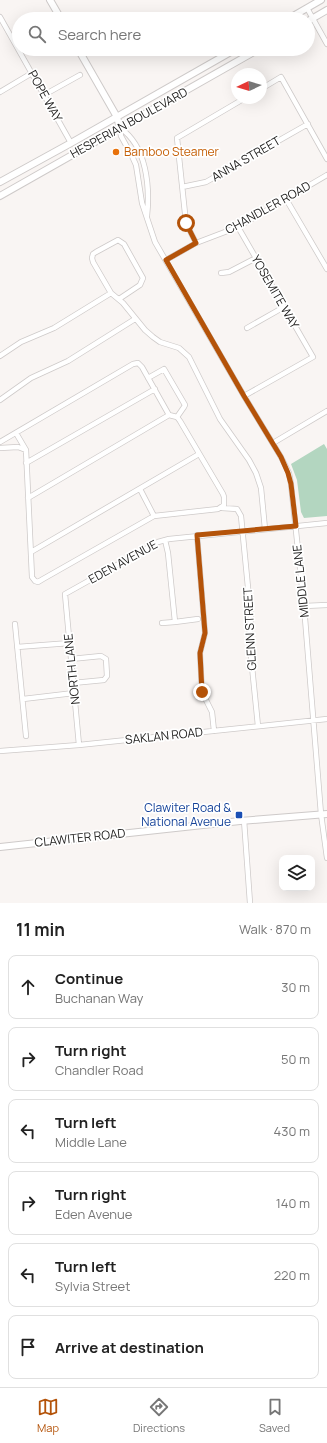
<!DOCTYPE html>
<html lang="en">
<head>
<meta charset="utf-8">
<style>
  :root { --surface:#fff; --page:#f2f2f2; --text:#222; --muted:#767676; --line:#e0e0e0; --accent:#b45309 }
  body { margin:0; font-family:Manrope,sans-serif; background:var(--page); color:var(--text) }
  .controls { position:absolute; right:12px; bottom:12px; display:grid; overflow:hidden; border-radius:8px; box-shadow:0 4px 16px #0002 }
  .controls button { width:36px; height:36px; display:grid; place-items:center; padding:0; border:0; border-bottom:1px solid var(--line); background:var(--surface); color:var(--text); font:20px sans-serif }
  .compass { position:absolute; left:231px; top:68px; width:36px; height:36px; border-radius:50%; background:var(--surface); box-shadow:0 4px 16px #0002; rotate:266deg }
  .stop { position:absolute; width:12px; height:12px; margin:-9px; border:3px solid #b45309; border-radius:50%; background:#fff }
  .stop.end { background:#b45309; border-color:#fff; box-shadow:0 1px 4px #0008 }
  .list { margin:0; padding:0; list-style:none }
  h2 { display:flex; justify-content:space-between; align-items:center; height:52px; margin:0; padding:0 16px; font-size:17px }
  h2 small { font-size:13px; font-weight:400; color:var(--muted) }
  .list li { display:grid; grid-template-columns:26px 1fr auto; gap:12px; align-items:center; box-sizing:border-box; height:64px; margin:0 8px 8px; padding:0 8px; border:1px solid var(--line); border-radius:8px }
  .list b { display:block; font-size:15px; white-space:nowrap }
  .list p { margin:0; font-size:13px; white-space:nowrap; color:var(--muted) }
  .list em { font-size:13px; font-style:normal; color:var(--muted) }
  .icon { flex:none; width:22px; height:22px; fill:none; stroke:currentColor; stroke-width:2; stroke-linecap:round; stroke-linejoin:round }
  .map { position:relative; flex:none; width:327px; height:903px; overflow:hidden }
  .search { position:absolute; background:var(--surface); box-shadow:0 4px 16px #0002; left:12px; right:12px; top:12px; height:44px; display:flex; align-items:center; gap:10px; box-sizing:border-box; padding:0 14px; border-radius:22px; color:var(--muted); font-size:15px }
  .sheet { height:484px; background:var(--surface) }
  nav { display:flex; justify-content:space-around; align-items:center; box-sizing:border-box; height:56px; border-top:1px solid var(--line); background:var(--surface); font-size:11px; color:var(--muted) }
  nav a { display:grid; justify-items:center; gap:2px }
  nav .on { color:var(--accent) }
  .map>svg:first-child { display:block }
  .green { fill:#b3d6c0 }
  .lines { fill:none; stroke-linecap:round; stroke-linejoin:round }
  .minor-casing { stroke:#cecac9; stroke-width:6 }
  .major-casing { stroke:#cecac9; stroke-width:8 }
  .minor { stroke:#fff; stroke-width:4.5 }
  .major { stroke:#fff; stroke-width:6 }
  .route { stroke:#b45309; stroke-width:5 }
  .food-dot { fill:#e8710a; stroke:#fff; stroke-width:1.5 }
  .transit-dot { fill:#1a4fb4; stroke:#fff; stroke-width:1.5 }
  .labels { text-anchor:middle; stroke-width:3.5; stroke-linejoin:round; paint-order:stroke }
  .street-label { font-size:12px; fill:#232221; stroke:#fff }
  .food-label { font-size:12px; fill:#c56008; stroke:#fff; text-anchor:start }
  .transit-label { font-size:12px; fill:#164399; stroke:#fff; text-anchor:end }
</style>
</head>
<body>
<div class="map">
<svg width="327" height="903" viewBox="0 0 327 903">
  <rect width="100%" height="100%" fill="#f9f5f3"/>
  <path class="green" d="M324,444L327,449V516L304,518L301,512L297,480L291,464Z"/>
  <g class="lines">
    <defs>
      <path id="minor" d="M307,8L327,44
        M0,17L71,143
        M261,89L281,77L327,159
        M0,92L32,73
        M44,95L80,75
        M120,128L121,136L132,156L136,165L142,203L155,242L244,396L281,457L289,473L291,484L304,606L321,814L327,858
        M120,128C147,146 150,187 147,216
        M182,187L206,182L308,124
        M286,199L327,269
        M238,227L313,357L244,396
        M196,243L186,223L177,138L245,98
        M166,260L196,243L238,227L327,175
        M221,273L229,272L256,258
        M119,299L140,285L143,278L124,244L118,240L96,252L93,254L92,258L93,262L111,293L123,303L145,330L153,337L160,342L179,348L189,357L220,419L249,460L256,473L261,488L265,529
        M247,328L284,307
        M0,356L21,342L54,328L111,293
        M148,378L164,369L185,405L184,407L177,417
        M0,400L31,378L68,361L135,319
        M0,442L133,364L138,363L142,367L169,415L177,417L180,421L223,494L224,497V505L218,509L154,516L43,579L38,582L35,581L32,577L26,450L16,433
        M273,443L327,411
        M0,448L18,447L26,450
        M26,463L155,389
        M140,489L154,516
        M28,498L169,415
        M222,508L237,509L241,516L251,618L249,637L258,726
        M197,535L205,633L200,653L202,692L212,712L214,731
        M165,540L168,553L175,622L198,619
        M31,552L199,454
        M304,606L327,605
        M162,623L175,622
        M15,624L26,736
        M17,647L70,643
        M71,659L101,656L106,659L107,676L104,680L73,683
        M23,699L74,693
        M79,745L65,594L158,542L169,539L327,523
        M0,751L79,745L327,719
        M244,820L250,903"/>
      <path id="major" d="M50,0L61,19
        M288,19L321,0
        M308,21L327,10
        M78,49L117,117L120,128
        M0,182L71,143L236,49
        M0,196L259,49
        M0,847L240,821L327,814"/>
    </defs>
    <use href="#minor" class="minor-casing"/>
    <use href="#major" class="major-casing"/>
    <use href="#minor" class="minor"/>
    <use href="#major" class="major"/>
  </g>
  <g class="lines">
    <path class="route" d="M186,223L196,243L166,260L244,396L281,457L288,473L291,484L296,526L197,535L205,633L200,653L202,692"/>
  </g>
  <circle class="food-dot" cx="116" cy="152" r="4"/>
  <rect class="transit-dot" x="235" y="811" width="8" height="8" rx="2"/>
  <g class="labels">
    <g class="street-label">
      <text transform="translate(45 96) rotate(61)" y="4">POPE WAY</text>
      <text transform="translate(129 123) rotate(-29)" y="4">HESPERIAN BOULEVARD</text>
      <text transform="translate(246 159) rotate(-30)" y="4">ANNA STREET</text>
      <text transform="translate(268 208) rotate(-29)" y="4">CHANDLER ROAD</text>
      <text transform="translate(275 292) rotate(60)" y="4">YOSEMITE WAY</text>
      <text transform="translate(123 562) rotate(-29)" y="4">EDEN AVENUE</text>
      <text transform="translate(301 581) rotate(-96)" y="4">MIDDLE LANE</text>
      <text transform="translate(250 629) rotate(-93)" y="4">GLENN STREET</text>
      <text transform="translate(72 669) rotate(-96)" y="4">NORTH LANE</text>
      <text transform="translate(164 736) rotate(-6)" y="4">SAKLAN ROAD</text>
      <text transform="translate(80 838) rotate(-6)" y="4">CLAWITER ROAD</text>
    </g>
    <g class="food-label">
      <text x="124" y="156">Bamboo Steamer</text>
    </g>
    <g class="transit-label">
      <text x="231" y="812">Clawiter Road &amp;<tspan x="231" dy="14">National Avenue</tspan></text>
    </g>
  </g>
</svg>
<div class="controls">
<button><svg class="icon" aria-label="layers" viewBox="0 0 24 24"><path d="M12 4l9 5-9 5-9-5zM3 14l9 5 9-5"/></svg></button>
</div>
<svg class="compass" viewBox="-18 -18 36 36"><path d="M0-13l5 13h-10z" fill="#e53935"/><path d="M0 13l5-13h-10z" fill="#767676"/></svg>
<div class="stop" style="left:186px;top:223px"></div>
<div class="stop end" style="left:202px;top:692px"></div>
<div class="search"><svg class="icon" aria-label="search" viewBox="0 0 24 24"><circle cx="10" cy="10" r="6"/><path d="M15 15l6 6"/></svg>Search here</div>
</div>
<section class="sheet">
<h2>11 min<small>Walk · 870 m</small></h2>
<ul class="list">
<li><svg class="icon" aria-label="ahead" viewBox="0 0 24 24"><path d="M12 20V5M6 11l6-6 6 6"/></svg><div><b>Continue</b><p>Buchanan Way</p></div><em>30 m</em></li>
<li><svg class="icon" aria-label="right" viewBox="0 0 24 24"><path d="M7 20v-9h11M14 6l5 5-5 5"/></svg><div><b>Turn right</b><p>Chandler Road</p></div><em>50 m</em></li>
<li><svg class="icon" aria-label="left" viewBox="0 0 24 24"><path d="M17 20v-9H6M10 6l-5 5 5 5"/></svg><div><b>Turn left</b><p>Middle Lane</p></div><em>430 m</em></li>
<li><svg class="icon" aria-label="right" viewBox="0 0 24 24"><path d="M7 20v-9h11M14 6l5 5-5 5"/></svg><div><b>Turn right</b><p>Eden Avenue</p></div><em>140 m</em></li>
<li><svg class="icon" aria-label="left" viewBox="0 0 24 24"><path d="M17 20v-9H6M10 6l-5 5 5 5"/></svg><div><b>Turn left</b><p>Sylvia Street</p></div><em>220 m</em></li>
<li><svg class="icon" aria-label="arrive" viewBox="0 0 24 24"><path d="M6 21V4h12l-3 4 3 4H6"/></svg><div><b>Arrive at destination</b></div></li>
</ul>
</section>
<nav>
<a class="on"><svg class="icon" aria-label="map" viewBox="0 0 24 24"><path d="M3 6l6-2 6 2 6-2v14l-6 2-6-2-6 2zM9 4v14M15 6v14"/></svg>Map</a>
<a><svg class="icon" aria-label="directions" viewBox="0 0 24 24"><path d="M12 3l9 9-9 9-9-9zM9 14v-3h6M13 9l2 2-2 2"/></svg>Directions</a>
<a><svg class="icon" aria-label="saved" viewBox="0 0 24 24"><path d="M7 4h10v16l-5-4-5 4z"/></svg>Saved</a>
</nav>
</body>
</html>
